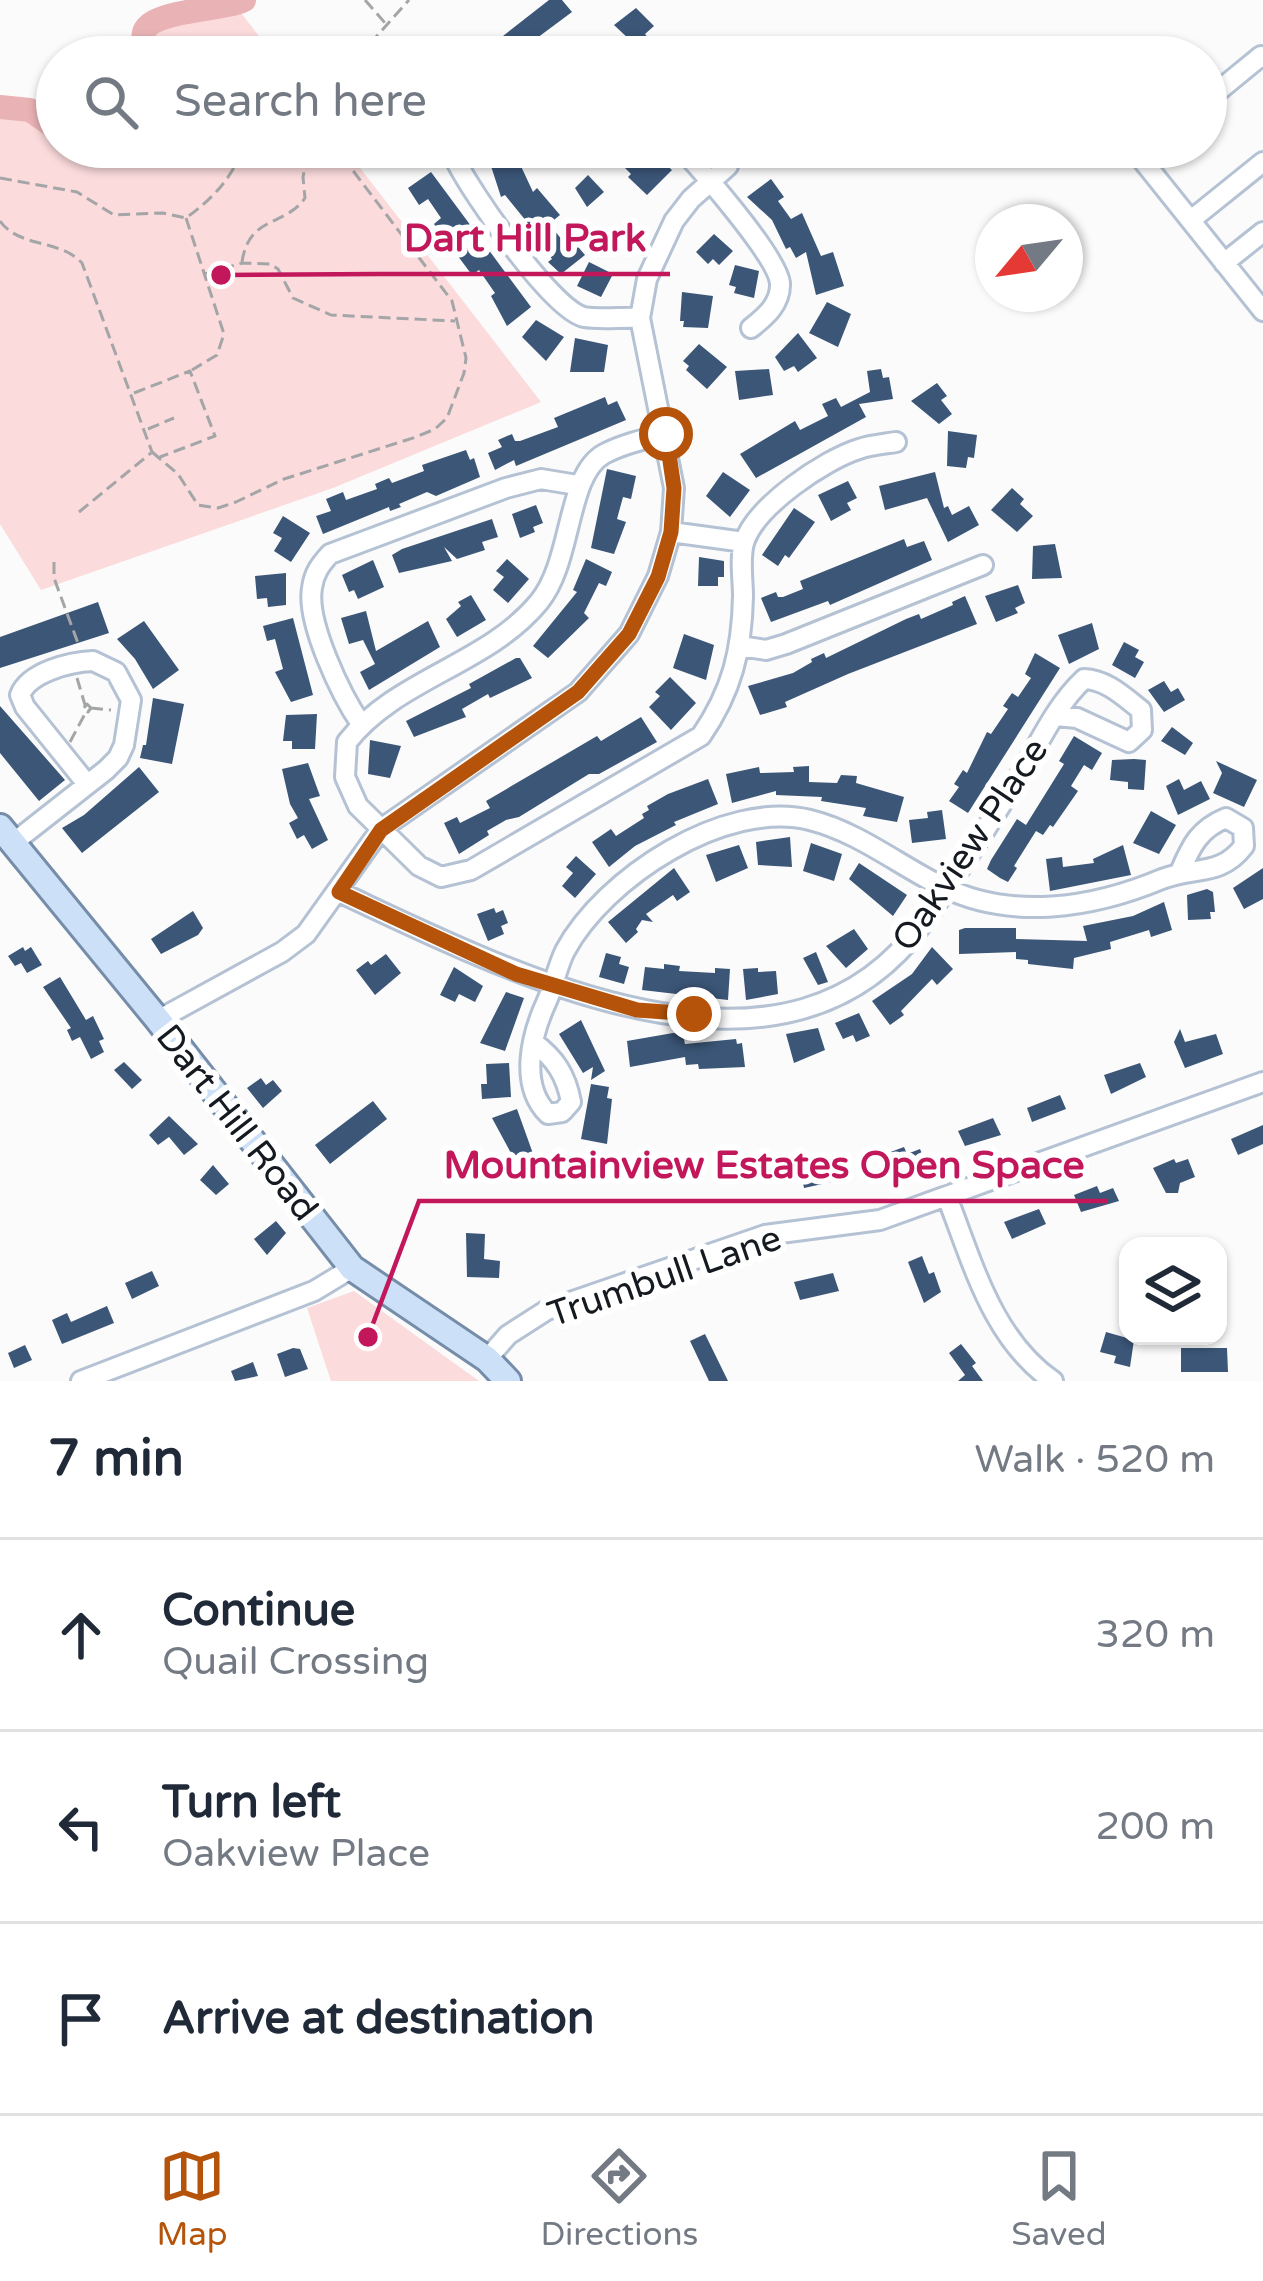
<!DOCTYPE html>
<html lang="en">
<head>
<meta charset="utf-8">
<style>
  :root { --surface:#fff; --page:#f6f6f7; --text:#1f2937; --muted:#747a83; --line:#e0e1e3; --accent:#b45309 }
  body { margin:0; font-family:"Varela Round",sans-serif; background:var(--page); color:var(--text) }
  .controls { position:absolute; right:36px; bottom:36px; display:grid; overflow:hidden; border-radius:24px; box-shadow:0 3px 9px #0004 }
  .controls button { width:108px; height:108px; display:grid; place-items:center; padding:0; border:0; border-bottom:3px solid var(--line); background:var(--surface); color:var(--text); font:60px sans-serif }
  .compass { position:absolute; left:975px; top:204px; width:108px; height:108px; border-radius:50%; background:var(--surface); box-shadow:0 3px 9px #0004; rotate:241deg }
  .stop { position:absolute; width:36px; height:36px; margin:-27px; border:9px solid #b45309; border-radius:50%; background:#fff }
  .stop.end { background:#b45309; border-color:#fff; box-shadow:0 3px 12px #0008 }
  .list { margin:0; padding:0; list-style:none }
  h2 { display:flex; justify-content:space-between; align-items:center; height:156px; margin:0; padding:0 48px; font-size:51px }
  h2 small { font-size:39px; font-weight:400; color:var(--muted) }
  .list li { display:grid; grid-template-columns:78px 1fr auto; gap:36px; align-items:center; box-sizing:border-box; height:192px; padding:0 48px; border-top:3px solid var(--line) }
  .list b { display:block; font-size:45px; white-space:nowrap }
  .list p { margin:0; font-size:39px; white-space:nowrap; color:var(--muted) }
  .list em { font-size:39px; font-style:normal; color:var(--muted) }
  .icon { flex:none; width:66px; height:66px; fill:none; stroke:currentColor; stroke-width:2; stroke-linecap:round; stroke-linejoin:round }
  .map { position:relative; flex:none; width:1263px; height:1381px; overflow:hidden }
  .search { position:absolute; background:var(--surface); box-shadow:0 3px 9px #0004; left:36px; right:36px; top:36px; height:132px; display:flex; align-items:center; gap:30px; box-sizing:border-box; padding:0 42px; border-radius:66px; color:var(--muted); font-size:45px }
  .sheet { height:732px; background:var(--surface) }
  nav { display:flex; justify-content:space-around; align-items:center; box-sizing:border-box; height:168px; border-top:3px solid var(--line); background:var(--surface); font-size:33px; color:var(--muted) }
  nav a { display:grid; justify-items:center; gap:6px }
  nav .on { color:var(--accent) }
  .map>svg:first-child { display:block }
  .green { fill:#fbdbdc }
  .lines { fill:none; stroke-linecap:round; stroke-linejoin:round }
  .river { stroke:#e9b3b5; stroke-width:24 }
  .building { fill:#3b5677 }
  .minor-casing { stroke:#b4c2d4; stroke-width:24 }
  .major-casing { stroke:#768da9; stroke-width:30 }
  .path { stroke:#a3a5a7; stroke-width:3; stroke-dasharray:12 6; stroke-linecap:butt }
  .minor { stroke:#fff; stroke-width:18 }
  .major { stroke:#cce0f8; stroke-width:24 }
  .route { stroke:#b45309; stroke-width:15 }
  .labels { text-anchor:middle; stroke-width:12; stroke-linejoin:round; paint-order:stroke }
  .street-label { font-size:36px; fill:#151a20; stroke:#fff }
  .leader { fill:none; stroke:#c2185b; stroke-width:4.5 }
  .callout-dot { fill:#c2185b; stroke:#fff; stroke-width:4.5 }
  .callout-label { font-size:39px; text-anchor:middle; font-weight:bold; fill:#c2185b; stroke:#fff; stroke-width:12; stroke-linejoin:round; paint-order:stroke }
</style>
</head>
<body>
<div class="map">
<svg width="1263" height="1381" viewBox="0 0 1263 1381">
  <rect width="100%" height="100%" fill="#fbfbfb"/>
  <path class="green" d="M235,5L275,57H154L145,45L144,30L150,22L166,16Z
    M0,107C24,107 39,114 57,129V147H344L541,402L333,488L41,590L0,524Z
    M354,1291L479,1381H331L307,1308Z"/>
  <g class="lines">
    <path class="river" d="M154,57C110,7 217,14 244,0
      M0,107L30,110L57,129"/>
  </g>
  <path class="building" d="M549,0H562L572,12L537,38L541,43L530,51L520,57H508L500,48L508,42L503,36Z
    M636,8L654,26L645,34L664,57H648L614,25Z
    M392,147H422L421,165L391,162Z
    M612,147H646L672,170L647,195L628,177L631,174L623,166L626,163Z
    M507,155L511,165L519,162L533,192L537,188L560,215L549,224L568,247L574,242L585,255L561,274L548,262L552,259L542,245L544,243L505,195L501,197L490,163Z
    M431,172L531,307L507,326L491,296L495,293L479,270L472,275L434,224L441,218L428,199L419,205L408,188Z
    M588,175L604,192L587,207L575,188Z
    M771,179L784,197L778,201L791,219L802,213L821,256L833,252L844,286L816,295L806,252L796,258L790,247L786,249L772,220L747,197Z
    M714,234L733,251L719,265L713,259L708,264L696,252Z
    M589,262L613,274L601,297L577,286Z
    M735,265L759,271L754,298L734,293L736,287L729,285Z
    M682,292L713,296L708,328L683,327L684,321H680Z
    M827,302L851,314L838,347L809,333Z
    M536,320L564,337L546,361L522,337Z
    M798,333L817,358L798,372L794,366L784,371L775,357Z
    M575,338L608,345L604,372H570Z
    M699,344L727,367L707,389L686,370L689,366L683,361Z
    M769,369L773,395L739,400L735,371Z
    M881,369L883,378L889,377L893,399L859,404L866,417L756,478L740,454L795,421L800,430L828,416L822,404L836,398L841,407L870,392L867,371Z
    M937,383L947,396L941,400L952,414L939,424L911,401Z
    M605,397L608,405L617,401L626,420L516,466L514,460L495,470L488,453L502,447L498,440L512,434L515,441H520L558,427L554,418Z
    M948,431L977,435L974,458L968,457L966,468L947,466Z
    M466,450L470,460L474,458L480,477L436,496L427,492L399,504L401,507L390,511L389,507L323,534L316,516L331,511L326,499L343,492L346,500L377,489L375,484L389,478L392,483L424,471L422,465Z
    M607,469L636,476L631,499L623,497L617,519L626,522L614,554L591,548Z
    M723,472L750,490L730,517L706,496Z
    M935,472L944,508L948,506L952,515L969,506L979,525L948,542L927,498L885,510L879,486Z
    M848,481L857,498L847,503L851,510L831,521L818,495Z
    M1012,488L1024,499L1020,504L1033,516L1017,532L991,510Z
    M536,505L543,523L533,527L535,532L520,538L512,514Z
    M794,508L815,522L789,558L785,555L778,566L762,555Z
    M283,516L310,533L291,562L274,551L282,538L273,533Z
    M492,519L498,537L482,542L485,550L457,559L444,547L452,561L399,573L392,555L402,549Z
    M904,539L907,547L924,541L932,560L830,605L828,601L771,622L761,598L776,592L778,597H783L803,589L800,581Z
    M1055,544L1062,578L1032,579L1033,546Z
    M699,557L724,561V577H718V586H698Z
    M507,559L529,579L508,603L493,590L504,577L496,571Z
    M586,559L612,572L606,586L599,583L584,613L589,618L548,658L533,646L577,592L573,590Z
    M373,560L384,587L358,599L354,590L349,592L342,575Z
    M286,573V605L268,607L267,598L257,599L255,576Z
    M1018,585L1025,603L1015,608L1018,613L996,622L985,596Z
    M471,595L486,620L457,637L446,619L461,606L458,602Z
    M965,596L977,624L848,674L785,702L787,707L760,715L748,686L793,673L812,662L811,659L824,653L826,658L906,619L919,614L921,619L953,605L952,602Z
    M98,602L109,633L0,668V637Z
    M366,611L376,651L428,621L440,647L369,690L360,672L375,664L363,640L349,644L341,618Z
    M293,618L313,695L291,702L275,672L283,669L275,639L267,641L263,626Z
    M144,621L179,670L153,689L135,659L117,639Z
    M1092,623L1099,649L1069,664L1058,635Z
    M684,634L714,645L706,680L673,668Z
    M1124,642L1139,650L1135,657L1144,662L1135,678L1112,665Z
    M1035,653L1060,668L968,813L949,801L959,787L954,784L963,770L967,773L987,732L991,734L1008,709L1003,706L1012,693L1018,697L1031,678L1025,674Z
    M516,658H520L532,678L490,698L488,694L462,709L466,717L414,737L406,721L471,688L469,684Z
    M670,677L696,703L671,730L649,707L660,696L655,692Z
    M1164,681L1171,692L1178,688L1185,700L1164,712L1148,690Z
    M153,698L184,704L172,764L140,758L143,745H146Z
    M0,706L65,780L39,801L0,753Z
    M317,714L315,749H292V741H283L286,715Z
    M641,717L657,742L599,774H589L519,817L506,820L487,831L489,835L459,854L444,823L457,817L460,823L490,808L486,801L597,736L601,741Z
    M1172,727L1193,743L1185,755L1161,741Z
    M1074,736L1102,753L1092,770L1084,765L1071,786L1078,791L1053,827L1050,825L1043,835L1036,831L1014,866L1017,868L1008,882L1000,878L987,869L991,860L1017,819L1026,825L1064,764L1059,761Z
    M370,740L401,746L390,778L368,774Z
    M1134,759L1146,760L1144,790L1128,789V782L1110,780L1112,760Z
    M1216,761L1257,780L1244,807L1213,793L1222,773Z
    M308,763L320,796L309,799L328,840L312,849L304,835L297,839L289,823L298,818L290,804L282,769Z
    M809,766V782L837,783L841,775L857,776L856,783L904,797L897,822L863,816L866,808L821,801L822,797L776,795V791L732,803L726,774L759,767L760,773L794,772L793,767Z
    M139,767L159,792L82,853L62,828L84,815Z
    M708,779L718,804L674,822L676,825L635,846L609,867L592,842L611,829L616,836L644,818L642,814L649,810L647,806L668,794Z
    M1179,779L1184,790L1201,781L1210,799L1178,815L1166,786Z
    M942,810L946,839L912,843L909,820L928,818L927,812Z
    M1151,811L1176,825L1159,854L1133,843Z
    M790,837L792,867L758,865L756,842Z
    M811,843L842,854L834,881L803,871Z
    M739,845L748,868L716,882L706,855Z
    M1123,845L1131,875L1050,891L1046,859L1062,857L1063,867L1094,863L1093,859Z
    M576,856L596,874L575,898L562,886L573,873L566,867Z
    M859,863L907,895L893,916L849,879Z
    M674,868L690,892L677,901L673,895L646,914L653,922L642,920L636,929L638,932L626,943L608,922Z
    M1263,868V899L1244,909L1233,888Z
    M1207,889L1213,892L1215,912H1210L1211,919L1188,920L1187,895Z
    M1164,902L1172,930L1151,937L1149,930L1110,942L1111,949L1074,958L1073,969L1028,964V960L1016,959V952L959,954V930L965,928H1016V939L1087,941L1083,926L1133,916Z
    M494,908L496,913L503,910L508,923L501,926L504,934L488,941L477,914Z
    M193,911L203,928L198,935L161,954L151,939Z
    M854,929L868,949L846,968L826,946Z
    M23,947L25,951L31,947L42,965L27,973L21,963L15,966L8,956Z
    M932,947L953,969L937,985L932,979L901,1011L904,1015L890,1025L872,1001L912,974Z
    M816,952L828,982L818,985L803,958Z
    M606,953L621,957L619,964L629,967L624,984L599,977Z
    M386,954L401,973L375,995L356,970L368,961L371,965Z
    M664,964L680,966L679,971L715,973V968L730,969L728,1000L642,990L645,967L664,969Z
    M454,967L483,986L475,1002L459,994L455,1002L440,995Z
    M758,968V972L776,971L778,994L746,1000L743,969Z
    M60,977L86,1020L93,1016L104,1039L99,1041L104,1052L91,1059L80,1037L72,1041L67,1030L71,1028L43,987Z
    M506,992L524,998L505,1051L480,1043Z
    M859,1013L870,1036L856,1042L853,1035L843,1039L835,1023Z
    M581,1020L605,1071L591,1080L593,1067L583,1073L559,1034Z
    M818,1028L825,1050L794,1063L786,1034Z
    M1180,1029L1185,1042L1216,1034L1223,1054L1185,1068L1174,1042Z
    M673,1033L683,1034L685,1044L736,1039L737,1044L742,1043L745,1067L699,1069L698,1064L686,1065L685,1057L630,1067L627,1041Z
    M124,1062L142,1080L132,1089L114,1070Z
    M509,1063L511,1097L482,1099L481,1084H487L486,1064Z
    M1140,1063L1146,1077L1111,1094L1104,1075Z
    M261,1078L266,1085L273,1080L282,1091L263,1108L247,1088Z
    M591,1084L609,1087L607,1098L612,1099L607,1144L581,1139Z
    M1060,1095L1066,1109L1032,1122L1027,1108Z
    M373,1101L387,1119L330,1164L315,1145Z
    M517,1109L536,1162L519,1168L492,1118Z
    M169,1116L198,1144L184,1155L169,1137L158,1145L149,1135Z
    M993,1118L1001,1135L965,1146L958,1131Z
    M1263,1125V1144L1238,1155L1231,1139Z
    M904,1147L907,1154L920,1149L926,1163L891,1172L885,1154Z
    M1174,1159L1176,1163L1188,1159L1195,1177L1180,1183L1178,1193H1166L1153,1168Z
    M213,1165L229,1184L216,1195L200,1180Z
    M838,1165L841,1180L804,1188L801,1172Z
    M1097,1186L1100,1193L1113,1188L1119,1201L1081,1212L1074,1195Z
    M1039,1209L1046,1224L1012,1239L1004,1222Z
    M276,1221L286,1233L267,1255L254,1239Z
    M466,1233L485,1234L484,1259L500,1261L499,1278L467,1277Z
    M922,1256L929,1274L934,1272L941,1292L924,1303L908,1262Z
    M152,1271L159,1286L132,1299L125,1283Z
    M833,1273L839,1291L800,1300L794,1282Z
    M107,1306L114,1323L62,1344L52,1320L67,1313L71,1322Z
    M1106,1332L1134,1340L1130,1367L1114,1363L1116,1356L1100,1352Z
    M705,1334L728,1381H709L690,1341Z
    M961,1344L976,1363L972,1366L983,1381H958L965,1375L949,1353Z
    M25,1345L32,1360L14,1368L8,1353Z
    M293,1348L300,1349L308,1369L285,1377L277,1354Z
    M1181,1348H1227L1228,1372H1181Z
    M253,1362L258,1376L235,1381L231,1371Z"/>
  <g class="lines">
    <defs>
      <path id="minor" d="M563,57H597
        M1206,101L1261,56L1263,58
        M460,147L456,161C471,192 552,310 584,317C601,320 622,317 640,318
        M680,147C701,170 777,256 780,283C781,304 765,317 751,328
        M1149,147L1139,156L1263,311
        M1191,220L1263,162
        M1224,263L1263,232
        M666,434C645,439 623,444 604,454C566,475 573,561 539,602C487,665 397,678 347,742L345,777L358,806L419,866L441,877L471,870L701,736C732,691 742,650 743,596C743,580 739,555 745,540C758,505 824,460 859,449C871,445 884,444 896,442
        M671,532L744,542
        M740,646L766,650L786,644L983,565
        M361,724C341,695 306,622 312,588C314,573 320,565 330,554L506,488L541,479L577,485
        M13,843L106,770L118,758L124,745L131,700L116,672L93,661C70,662 29,672 20,695L25,707L87,784
        M339,892C505,969 783,1117 923,923C958,874 991,821 1023,770C1041,739 1058,703 1084,679C1107,680 1123,696 1141,710L1142,730L1129,742L1077,718L1056,716
        M158,1020L282,952L306,934L381,829L578,692L629,634L658,576L671,532L674,488L640,318L647,279L674,221L691,199L728,166
        M533,1042C555,1058 566,1075 571,1102L562,1112L548,1114C519,1085 531,1036 546,1003C554,986 557,967 565,951C604,878 725,799 810,820C858,832 897,864 941,886C1011,921 1093,908 1162,879C1195,866 1220,877 1244,846L1243,828L1226,818C1199,829 1191,846 1180,872
        M947,1197C973,1263 992,1339 1053,1381
        M487,1359L508,1335L547,1310L765,1235L880,1220L1263,1082
        M81,1381L314,1291L352,1268"/>
      <path id="major" d="M0,827L158,1020L352,1268L487,1359L508,1381"/>
    </defs>
    <use href="#minor" class="minor-casing"/>
    <use href="#major" class="major-casing"/>
    <path class="path" d="M365,0L385,23
      M358,57L409,0
      M0,178L77,192L114,215L163,213L186,218C213,198 232,179 243,147
      M186,218L224,334L217,355L192,370
      M0,221C19,248 60,239 82,263L152,452
      M242,262C249,215 285,227 305,198L303,177L309,147
      M205,274L242,263L270,264L278,269L293,298L331,315L455,321
      M134,393L190,371L215,436L160,457
      M148,429L174,418
      M152,452L178,474L198,505L218,508L236,502L284,479L416,437L435,429L447,418L464,373L466,358L452,301L335,147
      M79,512L151,453
      M54,562V578L79,646
      M77,678L85,705
      M87,704L91,708L88,712L83,709Z
      M91,708L111,710
      M70,742L86,712"/>
    <use href="#minor" class="minor"/>
    <use href="#major" class="major"/>
  </g>
  <g class="lines">
    <path class="route" d="M666,434L674,488L671,532L658,577L629,634L578,692L381,830L339,892L516,974L637,1010L694,1014"/>
  </g>
  <g class="labels">
    <g class="street-label">
      <text transform="translate(969 844) rotate(-56)" y="13">Oakview Place</text>
      <text transform="translate(238 1122) rotate(52)" y="13">Dart Hill Road</text>
      <text transform="translate(664 1275) rotate(-19)" y="13">Trumbull Lane</text>
    </g>
  </g>
  <path class="leader" d="M221 275L380 274H670M368 1337L419 1201H1108"/>
  <g class="callout-dot">
    <circle cx="221" cy="275" r="12"/>
    <circle cx="368" cy="1337" r="12"/>
  </g>
  <g class="callout-label">
    <text x="525" y="251">Dart Hill Park</text>
    <text x="764" y="1178">Mountainview Estates Open Space</text>
  </g>
</svg>
<div class="controls">
<button><svg class="icon" aria-label="layers" viewBox="0 0 24 24"><path d="M12 4l9 5-9 5-9-5zM3 14l9 5 9-5"/></svg></button>
</div>
<svg class="compass" viewBox="-18 -18 36 36"><path d="M0-13l5 13h-10z" fill="#e53935"/><path d="M0 13l5-13h-10z" fill="#747a83"/></svg>
<div class="stop" style="left:666px;top:434px"></div>
<div class="stop end" style="left:694px;top:1014px"></div>
<div class="search"><svg class="icon" aria-label="search" viewBox="0 0 24 24"><circle cx="10" cy="10" r="6"/><path d="M15 15l6 6"/></svg>Search here</div>
</div>
<section class="sheet">
<h2>7 min<small>Walk · 520 m</small></h2>
<ul class="list">
<li><svg class="icon" aria-label="ahead" viewBox="0 0 24 24"><path d="M12 20V5M6 11l6-6 6 6"/></svg><div><b>Continue</b><p>Quail Crossing</p></div><em>320 m</em></li>
<li><svg class="icon" aria-label="left" viewBox="0 0 24 24"><path d="M17 20v-9H6M10 6l-5 5 5 5"/></svg><div><b>Turn left</b><p>Oakview Place</p></div><em>200 m</em></li>
<li><svg class="icon" aria-label="arrive" viewBox="0 0 24 24"><path d="M6 21V4h12l-3 4 3 4H6"/></svg><div><b>Arrive at destination</b></div></li>
</ul>
</section>
<nav>
<a class="on"><svg class="icon" aria-label="map" viewBox="0 0 24 24"><path d="M3 6l6-2 6 2 6-2v14l-6 2-6-2-6 2zM9 4v14M15 6v14"/></svg>Map</a>
<a><svg class="icon" aria-label="directions" viewBox="0 0 24 24"><path d="M12 3l9 9-9 9-9-9zM9 14v-3h6M13 9l2 2-2 2"/></svg>Directions</a>
<a><svg class="icon" aria-label="saved" viewBox="0 0 24 24"><path d="M7 4h10v16l-5-4-5 4z"/></svg>Saved</a>
</nav>
</body>
</html>
